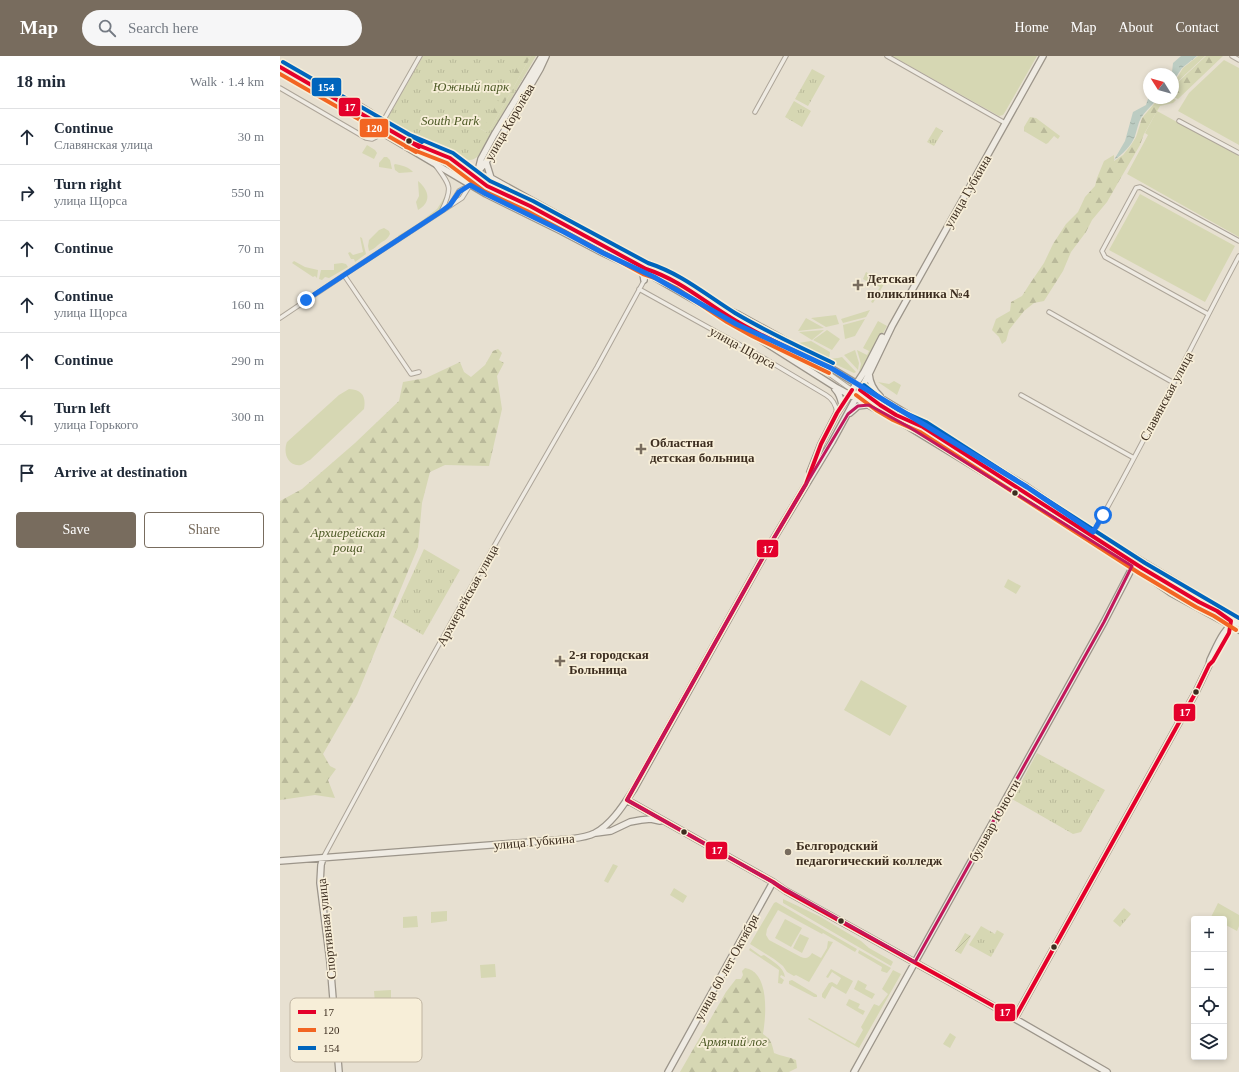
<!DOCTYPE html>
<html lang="en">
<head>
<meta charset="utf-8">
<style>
  :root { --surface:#fff; --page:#f6f6f7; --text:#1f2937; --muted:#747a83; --line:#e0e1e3; --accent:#786c5e }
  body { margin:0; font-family:Georgia,serif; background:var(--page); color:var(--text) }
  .controls { position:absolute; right:12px; bottom:12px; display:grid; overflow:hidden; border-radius:4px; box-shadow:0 2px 6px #0003 }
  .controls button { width:36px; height:36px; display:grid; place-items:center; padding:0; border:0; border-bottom:1px solid var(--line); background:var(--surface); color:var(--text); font:20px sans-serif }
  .compass { position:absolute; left:863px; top:12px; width:36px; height:36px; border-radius:50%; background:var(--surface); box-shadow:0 2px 6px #0003; rotate:307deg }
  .stop { position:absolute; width:12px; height:12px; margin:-9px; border:3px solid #1a73e8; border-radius:50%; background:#fff }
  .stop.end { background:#1a73e8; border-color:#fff; box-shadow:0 1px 4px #0008 }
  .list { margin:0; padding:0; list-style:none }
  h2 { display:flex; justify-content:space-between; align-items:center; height:52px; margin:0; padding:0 16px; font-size:17px }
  h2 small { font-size:13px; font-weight:400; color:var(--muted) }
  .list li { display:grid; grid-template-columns:26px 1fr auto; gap:12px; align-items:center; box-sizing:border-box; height:56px; padding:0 16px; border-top:1px solid var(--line) }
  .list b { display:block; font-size:15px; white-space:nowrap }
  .list p { margin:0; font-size:13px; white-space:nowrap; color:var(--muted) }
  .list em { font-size:13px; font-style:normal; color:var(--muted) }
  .actions { display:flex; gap:8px; padding:12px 16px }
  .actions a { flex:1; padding:9px 0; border:1px solid var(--accent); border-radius:4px; text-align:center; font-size:14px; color:var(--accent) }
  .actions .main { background:var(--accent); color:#fff }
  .icon { flex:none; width:22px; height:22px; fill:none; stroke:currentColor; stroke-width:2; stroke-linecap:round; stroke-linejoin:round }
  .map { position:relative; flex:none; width:959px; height:1016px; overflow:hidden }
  header { display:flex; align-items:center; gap:24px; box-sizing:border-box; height:56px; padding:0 20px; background:var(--accent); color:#fff }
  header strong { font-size:19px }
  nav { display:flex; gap:22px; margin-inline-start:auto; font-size:14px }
  .search { width:280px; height:36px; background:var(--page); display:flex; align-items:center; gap:10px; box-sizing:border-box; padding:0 14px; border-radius:22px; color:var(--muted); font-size:15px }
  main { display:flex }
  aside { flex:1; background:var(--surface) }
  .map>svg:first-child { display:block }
  .grass { fill:#d6d7b3 }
  .forest { fill:url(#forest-firs) }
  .park { fill:url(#park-tufts) }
  .garden { fill:url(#garden-furrows) }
  .water { fill:url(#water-ripples) }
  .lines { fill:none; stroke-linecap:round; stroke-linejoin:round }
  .street-casing { stroke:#ada599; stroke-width:5.5 }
  .secondary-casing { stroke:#9c958a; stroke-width:8 }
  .street { stroke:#efebe3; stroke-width:3.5 }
  .secondary { stroke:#efebe3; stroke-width:5.5 }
  .bus-1-casing { stroke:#f7eed8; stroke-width:7 }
  .bus-2-casing { stroke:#f7eed8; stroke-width:7 }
  .bus-3-casing { stroke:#f7eed8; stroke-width:7 }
  .bus-1 { stroke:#e4002b; stroke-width:4 }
  .bus-2 { stroke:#f26522; stroke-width:4 }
  .bus-3 { stroke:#0065bd; stroke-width:4 }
  .route { stroke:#1a73e8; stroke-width:5 }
  .marked { fill:none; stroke:#c2185b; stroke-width:3; stroke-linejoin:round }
  .bus-dot { fill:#3d2e20; stroke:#f7eed8; stroke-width:1.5 }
  .poi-dot { fill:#786c5e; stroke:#f7eed8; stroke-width:1.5 }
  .labels { text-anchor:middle; stroke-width:3.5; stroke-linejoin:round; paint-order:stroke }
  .park-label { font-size:13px; font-style:italic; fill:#4d5a26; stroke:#f7eed8 }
  .street-label { font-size:13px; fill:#3d2e20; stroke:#f7eed8 }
  .poi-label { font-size:13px; font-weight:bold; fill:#3d2e20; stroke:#f7eed8; text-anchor:start }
  .key { fill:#f7eed8; stroke:#bfb4a1; stroke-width:1 }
  .key-label { font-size:11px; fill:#3d2e20 }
  .line-badge { stroke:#f7eed8; stroke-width:1.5 }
  .badge-label { font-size:11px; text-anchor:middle; font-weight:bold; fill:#fff }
</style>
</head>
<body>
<header>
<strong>Map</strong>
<div class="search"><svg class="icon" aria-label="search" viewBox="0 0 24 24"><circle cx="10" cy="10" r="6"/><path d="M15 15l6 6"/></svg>Search here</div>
<nav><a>Home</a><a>Map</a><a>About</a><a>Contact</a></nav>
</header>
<main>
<aside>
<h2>18 min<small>Walk · 1.4 km</small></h2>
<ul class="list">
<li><svg class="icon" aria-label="ahead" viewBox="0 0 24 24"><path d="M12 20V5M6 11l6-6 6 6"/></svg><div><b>Continue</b><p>Славянская улица</p></div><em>30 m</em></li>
<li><svg class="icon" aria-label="right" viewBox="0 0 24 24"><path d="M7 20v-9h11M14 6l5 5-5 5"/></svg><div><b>Turn right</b><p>улица Щорса</p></div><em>550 m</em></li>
<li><svg class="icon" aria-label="ahead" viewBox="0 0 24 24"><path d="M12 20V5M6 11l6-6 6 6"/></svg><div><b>Continue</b></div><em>70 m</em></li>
<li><svg class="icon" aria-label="ahead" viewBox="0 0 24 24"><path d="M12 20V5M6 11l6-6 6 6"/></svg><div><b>Continue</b><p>улица Щорса</p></div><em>160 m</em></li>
<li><svg class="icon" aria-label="ahead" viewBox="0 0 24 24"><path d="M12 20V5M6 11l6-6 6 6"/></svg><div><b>Continue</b></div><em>290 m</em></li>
<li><svg class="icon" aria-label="left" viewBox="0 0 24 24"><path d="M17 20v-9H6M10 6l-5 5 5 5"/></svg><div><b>Turn left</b><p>улица Горького</p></div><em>300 m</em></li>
<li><svg class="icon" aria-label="arrive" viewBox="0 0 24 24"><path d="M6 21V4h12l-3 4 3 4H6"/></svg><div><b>Arrive at destination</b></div></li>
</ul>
<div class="actions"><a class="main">Save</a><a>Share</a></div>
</aside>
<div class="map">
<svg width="959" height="1016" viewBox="0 0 959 1016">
  <defs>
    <pattern id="forest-firs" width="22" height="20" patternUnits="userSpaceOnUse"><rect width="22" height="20" fill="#d6d7b3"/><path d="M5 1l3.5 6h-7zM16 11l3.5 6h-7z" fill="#b9b99a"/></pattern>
    <pattern id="park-tufts" width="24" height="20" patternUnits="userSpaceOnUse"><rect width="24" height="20" fill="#d6d7b3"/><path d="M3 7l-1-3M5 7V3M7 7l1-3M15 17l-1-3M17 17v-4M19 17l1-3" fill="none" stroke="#b9b99a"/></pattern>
    <pattern id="garden-furrows" width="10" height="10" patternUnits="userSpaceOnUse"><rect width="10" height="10" fill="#d6d7b3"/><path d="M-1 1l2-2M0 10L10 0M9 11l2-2" fill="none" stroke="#b9b99a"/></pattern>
    <pattern id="water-ripples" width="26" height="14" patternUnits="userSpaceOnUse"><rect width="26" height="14" fill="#bcccc2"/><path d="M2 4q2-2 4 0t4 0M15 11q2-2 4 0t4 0" fill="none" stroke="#a2b0a6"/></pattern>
  </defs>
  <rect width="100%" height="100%" fill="#e7e0d1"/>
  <path class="grass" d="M612,0H757L725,56L723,59L719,60Z
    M918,0H925L893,30V25L897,22L903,12Z
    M944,4L959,12V89L898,55L909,37Z
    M877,55L959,100V181L847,118L868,79L865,77Z
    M87,89L95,94L97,97L94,103L82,97Z
    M104,101H107L110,104L112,113L99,111V107Z
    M115,108C121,109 129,111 133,116L119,117L115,114L114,109Z
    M138,125C149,134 152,146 138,154L136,146L139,140Z
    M860,138L955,190L925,246L829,194Z
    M166,139L163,152L121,181L118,180L119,179L135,170L157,153Z
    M104,172L109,175L110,178C107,185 102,185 98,189C95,192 93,193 89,195L88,190L89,184L99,174Z
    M80,181L82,182L86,198L75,206L74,203H71L68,197L70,196L73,199L83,196Z
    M14,205L25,211L38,214L37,222L35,220L33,221L12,207Z
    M62,207L66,208L68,211L49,222L45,221L42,224L39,223L41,214H54V208Z
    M586,216L603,226L604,228L593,247L591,246L600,231L594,228L593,229L583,223Z
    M590,254L586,261L563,267L561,263Z
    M556,259L559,268L546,271L531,262Z
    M526,262L544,272L518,275Z
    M585,263L575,280L565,283L563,269Z
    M598,265L607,270L584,312L581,317L579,316L581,308L577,294L587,299L589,295L583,292Z
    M544,274L532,284L519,276Z
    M547,274L560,283L552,294L533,284Z
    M506,280L518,287L531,285L550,296L549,303L558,302L562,301L576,316L574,317L546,304L505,282Z
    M575,294L579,307L578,314L564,299Z
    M614,325L621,329L617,339L598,326L609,328Z
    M69,333C83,334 86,341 84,353L30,404C27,405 24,408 21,409C7,411 3,396 7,386L59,339Z
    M728,523L741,530L736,538L724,531Z
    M581,624L627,650L610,680L564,654Z
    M333,808L338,810L328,827L324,825Z
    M394,832L407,840L403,847L390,839Z
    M503,843L539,860L581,885L589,892L612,905L613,906L611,910L503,847Z
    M496,846L577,893L575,896L543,877L542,878L498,854L487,873L486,879L489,884L521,901C526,903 529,902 532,897L541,902L547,892L548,885L553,886L529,926L516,919L514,920L507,916L503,910L494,903L470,888L494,847Z
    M938,847L959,859V870L957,875L944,868V863H935L931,861Z
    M167,855V865L151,867V856Z
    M137,860L138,871L123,872V861Z
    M505,863L522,872L511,891L495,882Z
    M520,878L529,882L522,897L513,892Z
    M470,892L481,900L484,899C492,905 504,911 505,921L501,919L500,921L504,924L502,928L498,927L499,914L469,894Z
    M579,894L611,912L607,917L601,915L602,911L578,897Z
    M215,908L216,921L201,922L200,909Z
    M551,913L573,925L566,938L552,930L545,943L542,941V938L549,927L552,926L557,929L561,922L552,916L548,922L546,921Z
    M613,914L621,918L579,992L528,963L529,962L575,988L583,974L581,971L594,948L599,950L608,938L602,933Z
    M512,924L537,939V941H534L509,928V925Z
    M578,924L587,929L585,933L595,938L592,943L574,933Z
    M111,934V947L95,948L94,935Z
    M569,943L580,948L578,952L585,955L583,959L566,949Z
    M670,977L676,981L670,992L663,988Z"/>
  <path class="forest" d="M235,0H251L208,77L197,71Z
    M926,0H943L898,43L893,41V31Z
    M879,42H893L896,44L893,47L880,50L864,78L860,89L839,125L827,146L812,164L806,176L791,196L783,215L764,245L754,247L744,255L729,274L726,285L722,288L719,281L712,274L716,263L730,255L731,246L742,240L749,229L764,207L773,188L786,168L798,156L805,141L815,130L817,122L824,105L834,99V105L843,99L851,89L856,81L862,62Z
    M750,61L756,62L780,80L778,83L774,80L768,87L766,88L744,75V71Z
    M218,293L222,297L219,304L224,307L217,320L222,353L209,410L165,409L150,416L142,447L138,491L77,639L43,698L50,710L56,713L48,724L55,742L35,739L0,744V445L22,433L75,387L119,345L123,326L146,322L180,306L184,316L191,321L205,309L213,295Z
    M465,912C490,916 486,960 483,978C491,983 492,988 494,997C501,1000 509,1001 516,1004L517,1012L509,1016H400L446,936L456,923H461L463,919L462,915Z"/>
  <path class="park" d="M143,0H243L203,73L197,71L208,77L251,0H256L198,100C194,104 190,105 185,103L155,89L133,81L109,67L107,64L108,61Z
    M532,13L545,20L528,50L515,43Z
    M514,45L531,55L522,71L505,61Z
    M656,71L663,75L654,90L647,86Z
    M144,493L180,514L143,579L113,561Z
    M757,697L825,734L801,776L793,778L732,743Z
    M844,852L851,858L840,871L833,865Z
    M701,870L715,878L717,874L724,878L711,901L689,889Z"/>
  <path class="garden" d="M685,877L691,880L681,898L675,895Z"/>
  <path class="water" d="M901,0H917L902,12L896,21L893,24V18H890L892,16L893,7Z
    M869,40V42H878C873,49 865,55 861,62C858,67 857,74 855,80C851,90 843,98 834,104L845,85L853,56L866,49Z"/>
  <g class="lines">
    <defs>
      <path id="street" d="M607,0L725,67
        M952,0L959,4
        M0,32L86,82L92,83L96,81L99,72
        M475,56L506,0
        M93,64L178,115L216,140L284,169
        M899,65L959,97
        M102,67L140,0
        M156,110C170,129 173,131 162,154
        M181,111L207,130L250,150L270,160
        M171,148L179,135L190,129
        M284,168L313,184
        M64,219L131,318L139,316
        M359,233L487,304L546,339C553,343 556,349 557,357
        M435,250L451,261L478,276
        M769,256L894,327
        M928,258L825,201L822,195L856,132L860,131L959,185
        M0,262L64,219L182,142L190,129
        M474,277L497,287L548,317L590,347
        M517,297L531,303
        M574,328L589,342L600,349L616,359L643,371L687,400L733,428L862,512L919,546L937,555L959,569
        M741,339L854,402
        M637,373L667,389
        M813,477C865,386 910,292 959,200
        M43,802L139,624L222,476L317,311L365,223"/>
      <path id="secondary" d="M0,11L88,62L99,73L108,80L206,138L281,175L323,197L374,221L456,268L557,332L629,371L744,441L845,505L891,537L959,574
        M46,35C67,42 86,52 103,66L197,117L211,122
        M206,106L211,122L287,164L306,176L323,190L363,211L368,215
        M198,115L201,103L214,79L262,0
        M190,129L197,117L206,106L260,13L266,0
        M366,213L381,217L426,244L459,259L499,281L657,376L747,431L813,476L959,564
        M360,215L363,218L364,224
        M589,318C590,328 593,334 600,340
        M555,333C559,337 561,343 562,349
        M570,357L578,350L586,349
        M530,416L541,388L557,357L584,316L602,281
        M347,744L493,826L506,835L706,946L827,1016
        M316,777L331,775L350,766L361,764L371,763L380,765
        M43,802L41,809L40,827L50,906L59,1016
        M0,805L290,783C298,782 307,781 315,777C332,768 344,748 354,733L491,487L552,386L589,318L612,270L763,0
        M735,962L916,636L929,609L930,604C936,592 945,567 959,566
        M388,1016L493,826
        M574,1016L824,566L851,514L853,506L854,501"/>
    </defs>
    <use href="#street" class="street-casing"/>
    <use href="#secondary" class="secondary-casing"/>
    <use href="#street" class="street"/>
    <use href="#secondary" class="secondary"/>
    <defs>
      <path id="bus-1" d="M0,11L139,91
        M128,85L170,102L207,130L250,150L366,213C400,224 423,245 453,263C484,282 518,297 551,312
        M572,334L557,357L541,388L526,428L491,487L347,744L493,826L506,835L735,962L916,636L929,609L933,605L949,577L951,565L937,555L919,546L862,512L643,371L616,359L600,349L580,334"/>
      <path id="bus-2" d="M0,18L136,96
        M126,91L167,107L204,135L247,155L363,218L375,222L396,232L447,266L472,280L549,317
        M576,339L596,354L613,364L640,376L859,517L916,551L934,560L956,574"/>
      <path id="bus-3" d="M3,6L142,86
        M130,79L173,97L210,125L253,145L368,207C402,218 426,239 455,257C487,276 520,291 553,307
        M584,329L603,344L619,354L646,366L865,507L959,562"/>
    </defs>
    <use href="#bus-1" class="bus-1-casing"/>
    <use href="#bus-2" class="bus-2-casing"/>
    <use href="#bus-3" class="bus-3-casing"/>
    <use href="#bus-1" class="bus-1"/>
    <use href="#bus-2" class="bus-2"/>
    <use href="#bus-3" class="bus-3"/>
  </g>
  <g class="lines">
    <path class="route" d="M26,244L162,155L170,149L179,136L190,129L206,138L284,176L323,197L374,221L456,268L551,312L747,431L813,476L823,459"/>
  </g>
  <path class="marked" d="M589,349L629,371L852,510L824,566L635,906L347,744L491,487L568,358L578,350Z"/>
  <g class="bus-dot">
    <circle cx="129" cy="85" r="3.5"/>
    <circle cx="735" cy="437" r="3.5"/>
    <circle cx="916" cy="636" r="3.5"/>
    <circle cx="404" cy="776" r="3.5"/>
    <circle cx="561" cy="865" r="3.5"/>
    <circle cx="774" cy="891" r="3.5"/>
  </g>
  <g class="poi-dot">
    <path d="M576 223h4v4h4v4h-4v4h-4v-4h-4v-4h4z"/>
    <path d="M359 387h4v4h4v4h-4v4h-4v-4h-4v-4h4z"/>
    <path d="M278 599h4v4h4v4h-4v4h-4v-4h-4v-4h4z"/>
    <circle cx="508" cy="796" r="4"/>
  </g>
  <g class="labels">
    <g class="park-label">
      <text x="191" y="35">Южный парк</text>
      <text x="170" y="69">South Park</text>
      <text x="68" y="481">Архиерейская<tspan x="68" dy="15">роща</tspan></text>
      <text x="453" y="990">Армячий лог</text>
    </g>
    <g class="street-label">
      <text transform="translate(229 66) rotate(-60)" y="5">улица Королёва</text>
      <text transform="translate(687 135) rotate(-60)" y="5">улица Губкина</text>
      <text transform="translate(463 291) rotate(29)" y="5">улица Щорса</text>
      <text transform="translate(886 340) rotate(-62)" y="5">Славянская улица</text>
      <text transform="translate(187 539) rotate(-61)" y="5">Архиерейская улица</text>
      <text transform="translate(714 764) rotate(-61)" y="5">бульвар Юности</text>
      <text transform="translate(254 785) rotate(-5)" y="5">улица Губкина</text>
      <text transform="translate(46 873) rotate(-96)" y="5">Спортивная улица</text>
      <text transform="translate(446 911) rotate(-61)" y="5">улица 60 лет Октября</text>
    </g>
    <g class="poi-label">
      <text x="587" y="227">Детская<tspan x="587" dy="15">поликлиника №4</tspan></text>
      <text x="370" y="391">Областная<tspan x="370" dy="15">детская больница</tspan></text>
      <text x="289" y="603">2-я городская<tspan x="289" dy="15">Больница</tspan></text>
      <text x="516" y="794">Белгородский<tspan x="516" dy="15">педагогический колледж</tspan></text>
    </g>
  </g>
  <rect x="10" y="942" width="132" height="64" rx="6" class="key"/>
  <rect x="18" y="954" width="18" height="4" fill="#e4002b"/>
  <rect x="18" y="972" width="18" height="4" fill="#f26522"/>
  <rect x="18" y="990" width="18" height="4" fill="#0065bd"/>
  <g class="key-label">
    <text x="43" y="960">17</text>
    <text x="43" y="978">120</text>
    <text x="43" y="996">154</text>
  </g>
  <g class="line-badge">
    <rect x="31" y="21" width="31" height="20" rx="4" fill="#0065bd"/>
    <rect x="58" y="41" width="23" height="20" rx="4" fill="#e4002b"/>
    <rect x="79" y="62" width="30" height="20" rx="4" fill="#f26522"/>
    <rect x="476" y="483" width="23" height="19" rx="4" fill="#e4002b"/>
    <rect x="893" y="647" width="23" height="19" rx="4" fill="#e4002b"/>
    <rect x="425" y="785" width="23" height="19" rx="4" fill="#e4002b"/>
    <rect x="714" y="947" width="22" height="19" rx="4" fill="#e4002b"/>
  </g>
  <g class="badge-label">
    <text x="46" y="35">154</text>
    <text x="70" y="55">17</text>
    <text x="94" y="76">120</text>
    <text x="488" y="497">17</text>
    <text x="905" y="660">17</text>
    <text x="437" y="798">17</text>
    <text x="725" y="960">17</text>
  </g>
</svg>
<div class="controls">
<button>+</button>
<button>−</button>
<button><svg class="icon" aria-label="locate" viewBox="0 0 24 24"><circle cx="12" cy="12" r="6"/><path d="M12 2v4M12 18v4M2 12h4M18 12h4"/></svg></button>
<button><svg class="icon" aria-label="layers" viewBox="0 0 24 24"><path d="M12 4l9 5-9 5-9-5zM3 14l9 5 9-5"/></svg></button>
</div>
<svg class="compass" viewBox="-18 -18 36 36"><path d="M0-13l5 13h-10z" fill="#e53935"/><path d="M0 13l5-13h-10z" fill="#747a83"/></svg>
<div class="stop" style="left:823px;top:459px"></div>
<div class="stop end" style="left:26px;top:244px"></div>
</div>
</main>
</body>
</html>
